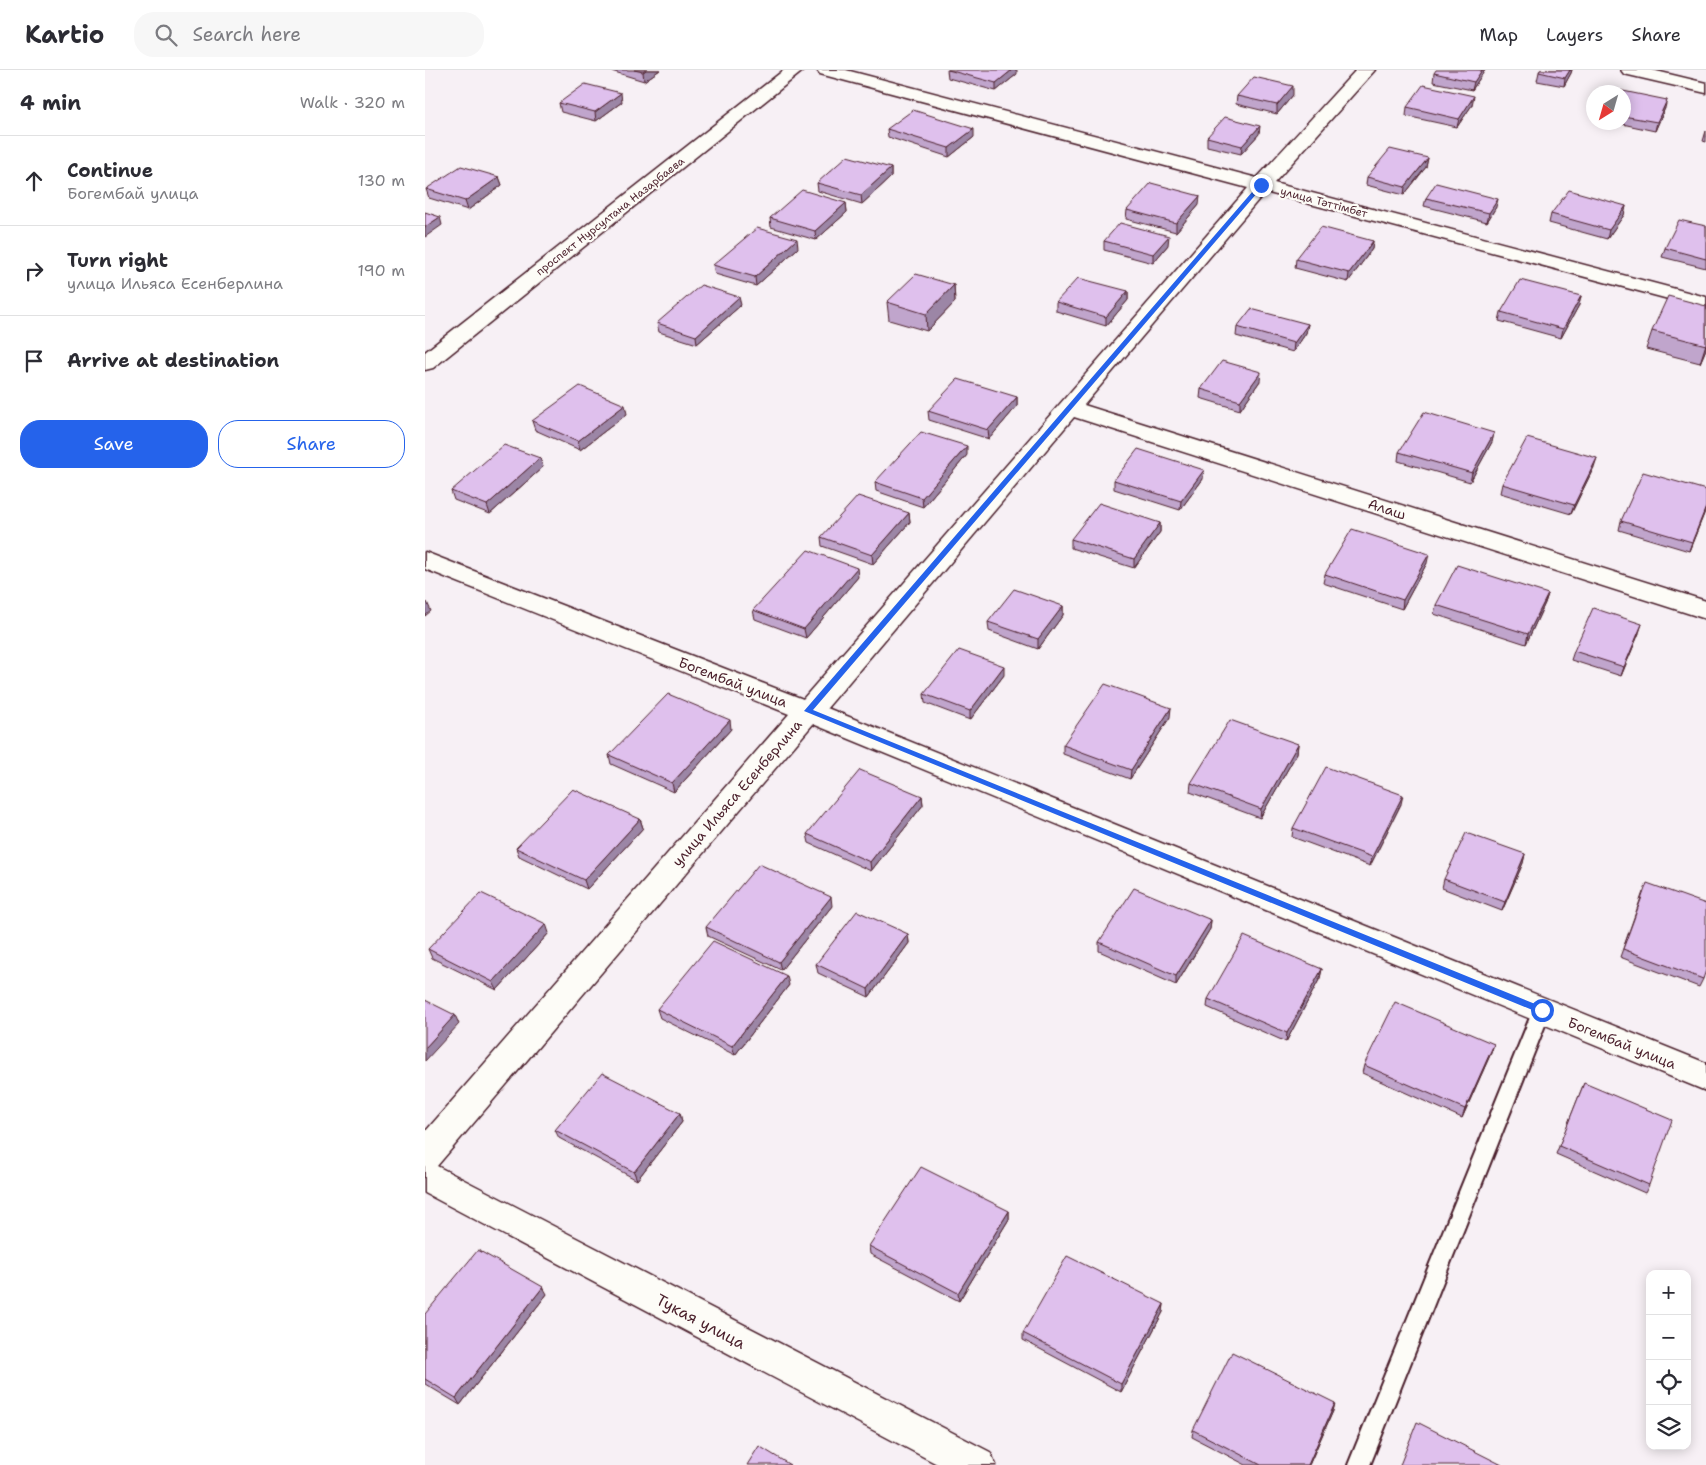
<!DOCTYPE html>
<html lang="en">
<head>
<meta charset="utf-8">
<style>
  :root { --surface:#fff; --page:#f7f7f7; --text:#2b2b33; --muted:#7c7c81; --line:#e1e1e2; --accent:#2563eb }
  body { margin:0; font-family:"Shantell Sans",sans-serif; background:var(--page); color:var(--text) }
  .controls { position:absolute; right:15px; bottom:15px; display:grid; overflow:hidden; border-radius:10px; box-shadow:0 2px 12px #0003 }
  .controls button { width:45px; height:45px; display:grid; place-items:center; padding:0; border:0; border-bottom:1px solid var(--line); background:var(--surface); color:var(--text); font:25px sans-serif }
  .compass { position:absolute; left:1161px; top:15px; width:45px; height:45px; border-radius:50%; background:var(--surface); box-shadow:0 2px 12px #0003; rotate:217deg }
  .stop { position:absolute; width:15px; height:15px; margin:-11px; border:4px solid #2563eb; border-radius:50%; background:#fff }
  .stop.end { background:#2563eb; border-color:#fff; box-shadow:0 1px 5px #0008 }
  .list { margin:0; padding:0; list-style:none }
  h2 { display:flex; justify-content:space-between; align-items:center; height:65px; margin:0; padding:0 20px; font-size:21px }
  h2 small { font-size:16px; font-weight:400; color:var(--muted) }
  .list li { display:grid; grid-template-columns:32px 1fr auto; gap:15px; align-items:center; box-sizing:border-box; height:90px; padding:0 20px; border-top:1px solid var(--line) }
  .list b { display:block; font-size:19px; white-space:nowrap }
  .list p { margin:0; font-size:16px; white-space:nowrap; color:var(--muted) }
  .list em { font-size:16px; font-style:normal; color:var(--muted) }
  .actions { display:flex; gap:10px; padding:15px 20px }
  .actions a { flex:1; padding:11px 0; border:1px solid var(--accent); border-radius:20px; text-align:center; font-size:18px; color:var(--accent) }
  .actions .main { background:var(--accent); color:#fff }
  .icon { flex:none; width:28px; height:28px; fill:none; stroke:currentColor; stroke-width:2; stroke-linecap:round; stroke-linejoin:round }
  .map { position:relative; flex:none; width:1281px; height:1395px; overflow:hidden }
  header { display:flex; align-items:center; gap:30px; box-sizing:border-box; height:70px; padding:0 25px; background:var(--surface); border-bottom:1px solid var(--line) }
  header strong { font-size:24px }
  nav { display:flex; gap:28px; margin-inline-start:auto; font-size:18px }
  .search { width:350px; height:45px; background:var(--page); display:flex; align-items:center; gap:12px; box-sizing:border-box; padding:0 18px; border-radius:20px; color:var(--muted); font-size:19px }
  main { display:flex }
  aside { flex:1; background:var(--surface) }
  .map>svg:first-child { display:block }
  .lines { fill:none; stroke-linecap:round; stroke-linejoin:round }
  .lane-casing { stroke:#4a1f2b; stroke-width:4 }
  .street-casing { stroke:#4a1f2b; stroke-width:3 }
  .lane { fill:#fdfcf7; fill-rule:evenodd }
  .street { fill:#fdfcf7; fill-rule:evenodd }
  .wall { fill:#c0a5cc; stroke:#4a1f2b }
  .shaded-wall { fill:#9c86a6; stroke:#4a1f2b }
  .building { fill:#dfc0ed; stroke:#4a1f2b }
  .route { fill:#2563eb }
  .labels { text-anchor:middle; stroke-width:4.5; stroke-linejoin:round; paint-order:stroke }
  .far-street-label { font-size:11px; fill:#4a1f2b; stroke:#fdfcf7 }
  .street-label { font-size:14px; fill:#4a1f2b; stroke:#fdfcf7 }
  .near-street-label { font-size:16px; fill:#4a1f2b; stroke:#fdfcf7 }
</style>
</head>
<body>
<header>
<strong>Kartio</strong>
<div class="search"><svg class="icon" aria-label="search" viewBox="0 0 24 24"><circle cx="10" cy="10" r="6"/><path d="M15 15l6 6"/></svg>Search here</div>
<nav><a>Map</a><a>Layers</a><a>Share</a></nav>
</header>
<main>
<aside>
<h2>4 min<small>Walk · 320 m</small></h2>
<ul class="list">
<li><svg class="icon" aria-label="ahead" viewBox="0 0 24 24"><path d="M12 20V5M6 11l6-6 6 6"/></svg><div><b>Continue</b><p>Богембай улица</p></div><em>130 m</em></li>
<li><svg class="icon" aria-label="right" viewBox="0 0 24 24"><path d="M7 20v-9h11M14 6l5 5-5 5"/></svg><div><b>Turn right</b><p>улица Ильяса Есенберлина</p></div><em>190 m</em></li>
<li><svg class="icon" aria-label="arrive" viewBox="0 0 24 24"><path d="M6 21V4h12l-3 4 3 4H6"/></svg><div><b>Arrive at destination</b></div></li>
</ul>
<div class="actions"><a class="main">Save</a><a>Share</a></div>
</aside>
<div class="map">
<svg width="1281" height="1395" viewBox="0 0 1281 1395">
  <rect width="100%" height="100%" fill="#f7f0f5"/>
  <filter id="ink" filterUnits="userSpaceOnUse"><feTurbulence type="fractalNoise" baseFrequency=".02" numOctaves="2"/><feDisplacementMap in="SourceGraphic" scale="10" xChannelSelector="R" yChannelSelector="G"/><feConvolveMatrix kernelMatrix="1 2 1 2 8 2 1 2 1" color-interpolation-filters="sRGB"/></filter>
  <g filter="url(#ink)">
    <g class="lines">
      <defs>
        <path id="lane" d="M1117,932L1123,935L1126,940L945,1395H923L1108,940L1111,935Z"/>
        <path id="street" d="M359,0H379L8,298L0,300V282Z
          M392,0H421L832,108L931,0H950L849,113L1281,227V239L840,122L659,335L1281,531V549L649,347L402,638L1281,993V1021L388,654L12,1096L565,1382L571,1395H514L0,1123V1062L364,644L0,499V482L378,629L823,118L395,4Z
          M1196,0H1227L1281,13V23L1199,4Z"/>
      </defs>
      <use href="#lane" class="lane-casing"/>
      <use href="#street" class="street-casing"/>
      <use href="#lane" class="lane"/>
      <use href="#street" class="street"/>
    </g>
    <path class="wall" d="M183,0H235L219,11Z
      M522,0L592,4L571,21L523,8Z
      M1060,0L1047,20L1008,12L1009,3Z
      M1115,0H1147L1146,3L1139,16L1112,11L1114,2Z
      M1198,22L1240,38L1230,61L1188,52H1198Z
      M868,25L852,44L811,34L812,26Z
      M197,32L171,51L136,42L134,33Z
      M1047,35L1032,57L981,46L982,37Z
      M462,59L549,67L524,87L463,67Z
      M1281,61V72L1278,71Z
      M834,64L816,84L782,76V67Z
      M1003,88L1001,97L979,125L941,115L942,107Z
      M466,98V107L437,134L393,121L392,113Z
      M74,107L77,115L43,140L4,128L1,119Z
      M1001,128L1071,137L1062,152L999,136Z
      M421,133L422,142L391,170L346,157L345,148Z
      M774,135L751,162L701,149L702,140Z
      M1201,136L1199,145L1182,169L1124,153L1126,144Z
      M1281,156V198L1237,187L1240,178Z
      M679,171L743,175L728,193L679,180Z
      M948,171L947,179L923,212L870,198L871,189Z
      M373,178L331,216L290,204L288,195Z
      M529,215L530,232L502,261L464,250L462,232Z
      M703,221V230L681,256L631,241V232Z
      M1156,226L1154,235L1136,268L1074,251L1076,242Z
      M316,235L272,274L234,262L232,253Z
      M1281,236V279L1275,293L1221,279L1227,261Z
      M883,254L881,263L868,282L811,266L812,257Z
      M835,311L815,340L775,328L776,319Z
      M592,327V336L564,369L504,350L503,341Z
      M202,344L155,380L110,360L107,351Z
      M1069,363L1067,372L1045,412L973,391L974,382Z
      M542,385L498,437L451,421L450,412Z
      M115,388L118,397L65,444L29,430L26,421Z
      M1169,397L1146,444L1075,423L1077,414Z
      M778,409L755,440L689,419V410Z
      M1281,420V439L1264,481L1194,460L1196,451Z
      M484,443L485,452L448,494L397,476L396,467Z
      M735,453V462L709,498L646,478V469Z
      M1002,493L977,539L898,513L900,504Z
      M433,507L381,568L330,549L328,540Z
      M1123,524L1120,533L1101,574L1009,544L1011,535Z
      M638,536V545L613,579L564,561L563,552Z
      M1214,563L1196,606L1146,590L1149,581Z
      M579,605L545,650L500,633L499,624Z
      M745,647L705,709L638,684V675Z
      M306,659L249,722L186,694L184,685Z
      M873,674L872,683L835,748L765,722L766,713Z
      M497,726L498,735L446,801L384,773L382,764Z
      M976,734L945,796L867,767L868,758Z
      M215,749L218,758L162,819L94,786L91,778Z
      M1100,784L1098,793L1077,841L1017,818L1019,809Z
      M1218,822L1278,909L1274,917L1195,887Z
      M407,836L356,900L283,866L281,857Z
      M786,850L785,859L751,915L674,881V872Z
      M124,863L72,920L7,888L3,879Z
      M483,864L484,873L444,927L393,903L391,894Z
      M897,899L895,908L861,972L782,937L783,929Z
      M364,915L310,985L235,948L232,939Z
      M1069,974L1066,983L1037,1048L937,1003L939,995Z
      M1159,1013L1224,1115L1220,1123L1131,1084Z
      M255,1043L257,1052L212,1110L134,1068L130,1060Z
      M584,1141V1149L534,1231L445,1184L444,1176Z
      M122,1224L35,1335L0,1314V1244Z
      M739,1234L738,1242L696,1322L598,1270V1263Z
      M910,1333L908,1341L884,1395H821L767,1367L768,1360Z"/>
    <path class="shaded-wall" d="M221,0H235L219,11L218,2Z
      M587,0H592V4L571,21V13Z
      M1057,0H1060L1047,20L1049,12Z
      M1145,0H1147L1146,3L1139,16L1140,8Z
      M868,16V25L852,44V35Z
      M196,23L197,32L171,51L170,42Z
      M1049,26L1047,35L1032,57L1034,49Z
      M1242,30L1240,38L1230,61L1232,52Z
      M835,56L834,64L816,84L817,76Z
      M549,59V67L524,87V78Z
      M1003,88L1001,97L979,125L980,117Z
      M466,98V107L437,134L436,125Z
      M74,107L77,115L43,140L40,131Z
      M775,126L774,135L751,162V153Z
      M1073,129L1071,137L1062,152L1064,143Z
      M421,133L422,142L391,170L390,161Z
      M1201,136L1199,145L1182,169L1184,160Z
      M15,147L17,155L0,167V157Z
      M744,166L743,175L728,193V184Z
      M372,169L373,178L331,216L330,207Z
      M948,171L947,179L923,212L924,203Z
      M529,215L530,232L502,261L501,244Z
      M703,221V230L681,256V247Z
      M1156,226L1154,235L1136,268L1138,259Z
      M314,227L316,235L272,274L271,266Z
      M883,254L881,263L868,282L869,273Z
      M1281,274V279L1275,293Z
      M836,302L835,311L815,340V331Z
      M592,327V336L564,369L563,360Z
      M200,335L202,344L155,380L153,371Z
      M1069,363L1067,372L1045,412L1047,403Z
      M542,376V385L498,437L497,428Z
      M115,388L118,397L65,444L62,435Z
      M1172,388L1169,397L1146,444L1149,435Z
      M779,400L778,409L755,440L756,431Z
      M1281,437V439L1264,481L1267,472Z
      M484,443L485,452L448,494L447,485Z
      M735,453V462L709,498V489Z
      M1004,484L1002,493L977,539L978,530Z
      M432,498L433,507L381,568L379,559Z
      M1123,524L1120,533L1101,574L1103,564Z
      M2,532L6,541L0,546V534Z
      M638,536V545L613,579V569Z
      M1217,554L1214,563L1196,606L1199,597Z
      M579,596V605L545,650V641Z
      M746,638L745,647L705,709L706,700Z
      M305,650L306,659L249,722L247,713Z
      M873,674L872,683L835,748L836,739Z
      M978,725L976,734L945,796L947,787Z
      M497,726L498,735L446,801L445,792Z
      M215,749L218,758L162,819L159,810Z
      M1100,784L1098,793L1077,841L1080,832Z
      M406,827L407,836L356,900L354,892Z
      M786,850L785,859L751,915V906Z
      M121,854L124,863L72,920L68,912Z
      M483,864L484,873L444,927L443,919Z
      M897,899L895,908L861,972L862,963Z
      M362,906L364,915L310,985L307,976Z
      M30,945L34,954L0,991V978Z
      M1069,974L1066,983L1037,1048L1040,1039Z
      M255,1043L257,1052L212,1110L209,1102Z
      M584,1141V1149L534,1231L533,1223Z
      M118,1217L122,1224L35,1335L31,1328Z
      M739,1234L738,1242L696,1322V1314Z
      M910,1333L908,1341L884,1395H883Z"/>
    <path class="building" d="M209,0H221L218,2Z
      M523,0H587L571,13Z
      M1011,0H1057L1049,12L1009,3Z
      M1115,0H1145L1140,8L1114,2Z
      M829,7L868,16L852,35L812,26Z
      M160,14L196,23L170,42L134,33Z
      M998,15L1049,26L1034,49L982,37Z
      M1193,20L1242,30L1232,52L1198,46V22H1192Z
      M488,40L549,59L524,78L462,59Z
      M800,47L835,56L817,76L782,67Z
      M965,79L1003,88L980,117L942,107Z
      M422,86L466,98L436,125L392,113Z
      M36,96L74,107L40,131L1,119Z
      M726,113L775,126L751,153L702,140Z
      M1011,113L1073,129L1064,143L1001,128Z
      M377,120L421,133L390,161L345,148Z
      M1144,120L1201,136L1184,160L1126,144Z
      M0,142L15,147L0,157Z
      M1254,150L1281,156V189L1240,178Z
      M695,153L744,166L728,184L679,171Z
      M896,157L948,171L924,203L871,189Z
      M332,158L372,169L330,207L288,195Z
      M491,204L529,215L501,244L462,232Z
      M653,208L703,221L681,247L631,232Z
      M1095,210L1156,226L1138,259L1076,242Z
      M276,215L314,227L271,266L232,253Z
      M1243,226L1281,236V275L1227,261Z
      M826,239L883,254L869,273L812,257Z
      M797,291L836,302L815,331L776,319Z
      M533,309L592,327L563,360L503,341Z
      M155,316L200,335L153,371L107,351Z
      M999,342L1069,363L1047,403L974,382Z
      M496,362L542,376L497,428L450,412Z
      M1102,368L1172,388L1149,435L1077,414Z
      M79,375L115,388L62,435L26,421Z
      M713,379L779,400L756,431L689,410Z
      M1218,402L1281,420V437L1267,472L1196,451Z
      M433,426L484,443L447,485L396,467Z
      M674,433L735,453L709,489L646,469Z
      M927,459L1004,484L978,530L900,504Z
      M383,480L432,498L379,559L328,540Z
      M1032,495L1123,524L1103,564L1011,535Z
      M589,519L638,536L613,569L563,552Z
      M1168,538L1217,554L1199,597L1149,581Z
      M534,580L579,596L545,641L499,624Z
      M680,614L746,638L706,700L638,675Z
      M243,624L305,650L247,713L184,685Z
      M805,650L873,674L836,739L766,713Z
      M901,697L978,725L947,787L868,758Z
      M435,700L497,726L445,792L382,764Z
      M148,719L215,749L159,810L91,778Z
      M1041,763L1100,784L1080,832L1019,809Z
      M334,794L406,827L354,892L281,857Z
      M1222,813L1281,834V900L1278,909L1198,879Z
      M709,818L786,850L751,906L674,872Z
      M56,823L121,854L68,912L3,879Z
      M432,841L483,864L443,919L391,894Z
      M819,866L897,899L862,963L783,929Z
      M288,871L362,906L307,976L232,939Z
      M0,930L30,945L0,978Z
      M970,932L1069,974L1040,1039L939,995Z
      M177,1003L255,1043L209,1102L130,1060Z
      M1159,1013L1247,1050L1224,1115L1134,1076Z
      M496,1097L584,1141L533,1223L444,1176Z
      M53,1180L118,1217L31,1328L0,1309V1244Z
      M642,1186L739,1234L696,1314L598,1263Z
      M807,1282L910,1333L883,1395H836L768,1360Z
      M992,1352L1077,1395H975Z
      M334,1376L365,1395H322Z"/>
  </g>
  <path class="route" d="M834,114L839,115L388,640L1120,938L1121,940L1117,944L379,641Z"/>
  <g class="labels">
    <g class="far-street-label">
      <text transform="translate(899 132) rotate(15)" y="4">улица Тәттімбет</text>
      <text transform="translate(185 146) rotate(-38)" y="4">проспект Нурсултана Назарбаева</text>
    </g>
    <g class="street-label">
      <text transform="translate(962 439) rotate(18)" y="5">Алаш</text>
      <text transform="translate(308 612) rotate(21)" y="5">Богембай улица</text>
      <text transform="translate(312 723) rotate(-49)" y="5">улица Ильяса Есенберлина</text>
      <text transform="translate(1197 973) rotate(22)" y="5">Богембай улица</text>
    </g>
    <g class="near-street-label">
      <text transform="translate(276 1251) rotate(28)" y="6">Тукая улица</text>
    </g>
  </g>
</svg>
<div class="controls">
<button>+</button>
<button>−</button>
<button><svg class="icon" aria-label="locate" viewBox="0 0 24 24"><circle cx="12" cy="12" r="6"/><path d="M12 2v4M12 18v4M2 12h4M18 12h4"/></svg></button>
<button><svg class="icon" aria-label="layers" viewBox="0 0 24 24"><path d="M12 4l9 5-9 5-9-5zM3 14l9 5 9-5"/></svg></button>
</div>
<svg class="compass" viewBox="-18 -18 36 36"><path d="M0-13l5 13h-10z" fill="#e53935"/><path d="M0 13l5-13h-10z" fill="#7c7c81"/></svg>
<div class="stop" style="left:1117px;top:940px"></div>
<div class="stop end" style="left:836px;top:115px"></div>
</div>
</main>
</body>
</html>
